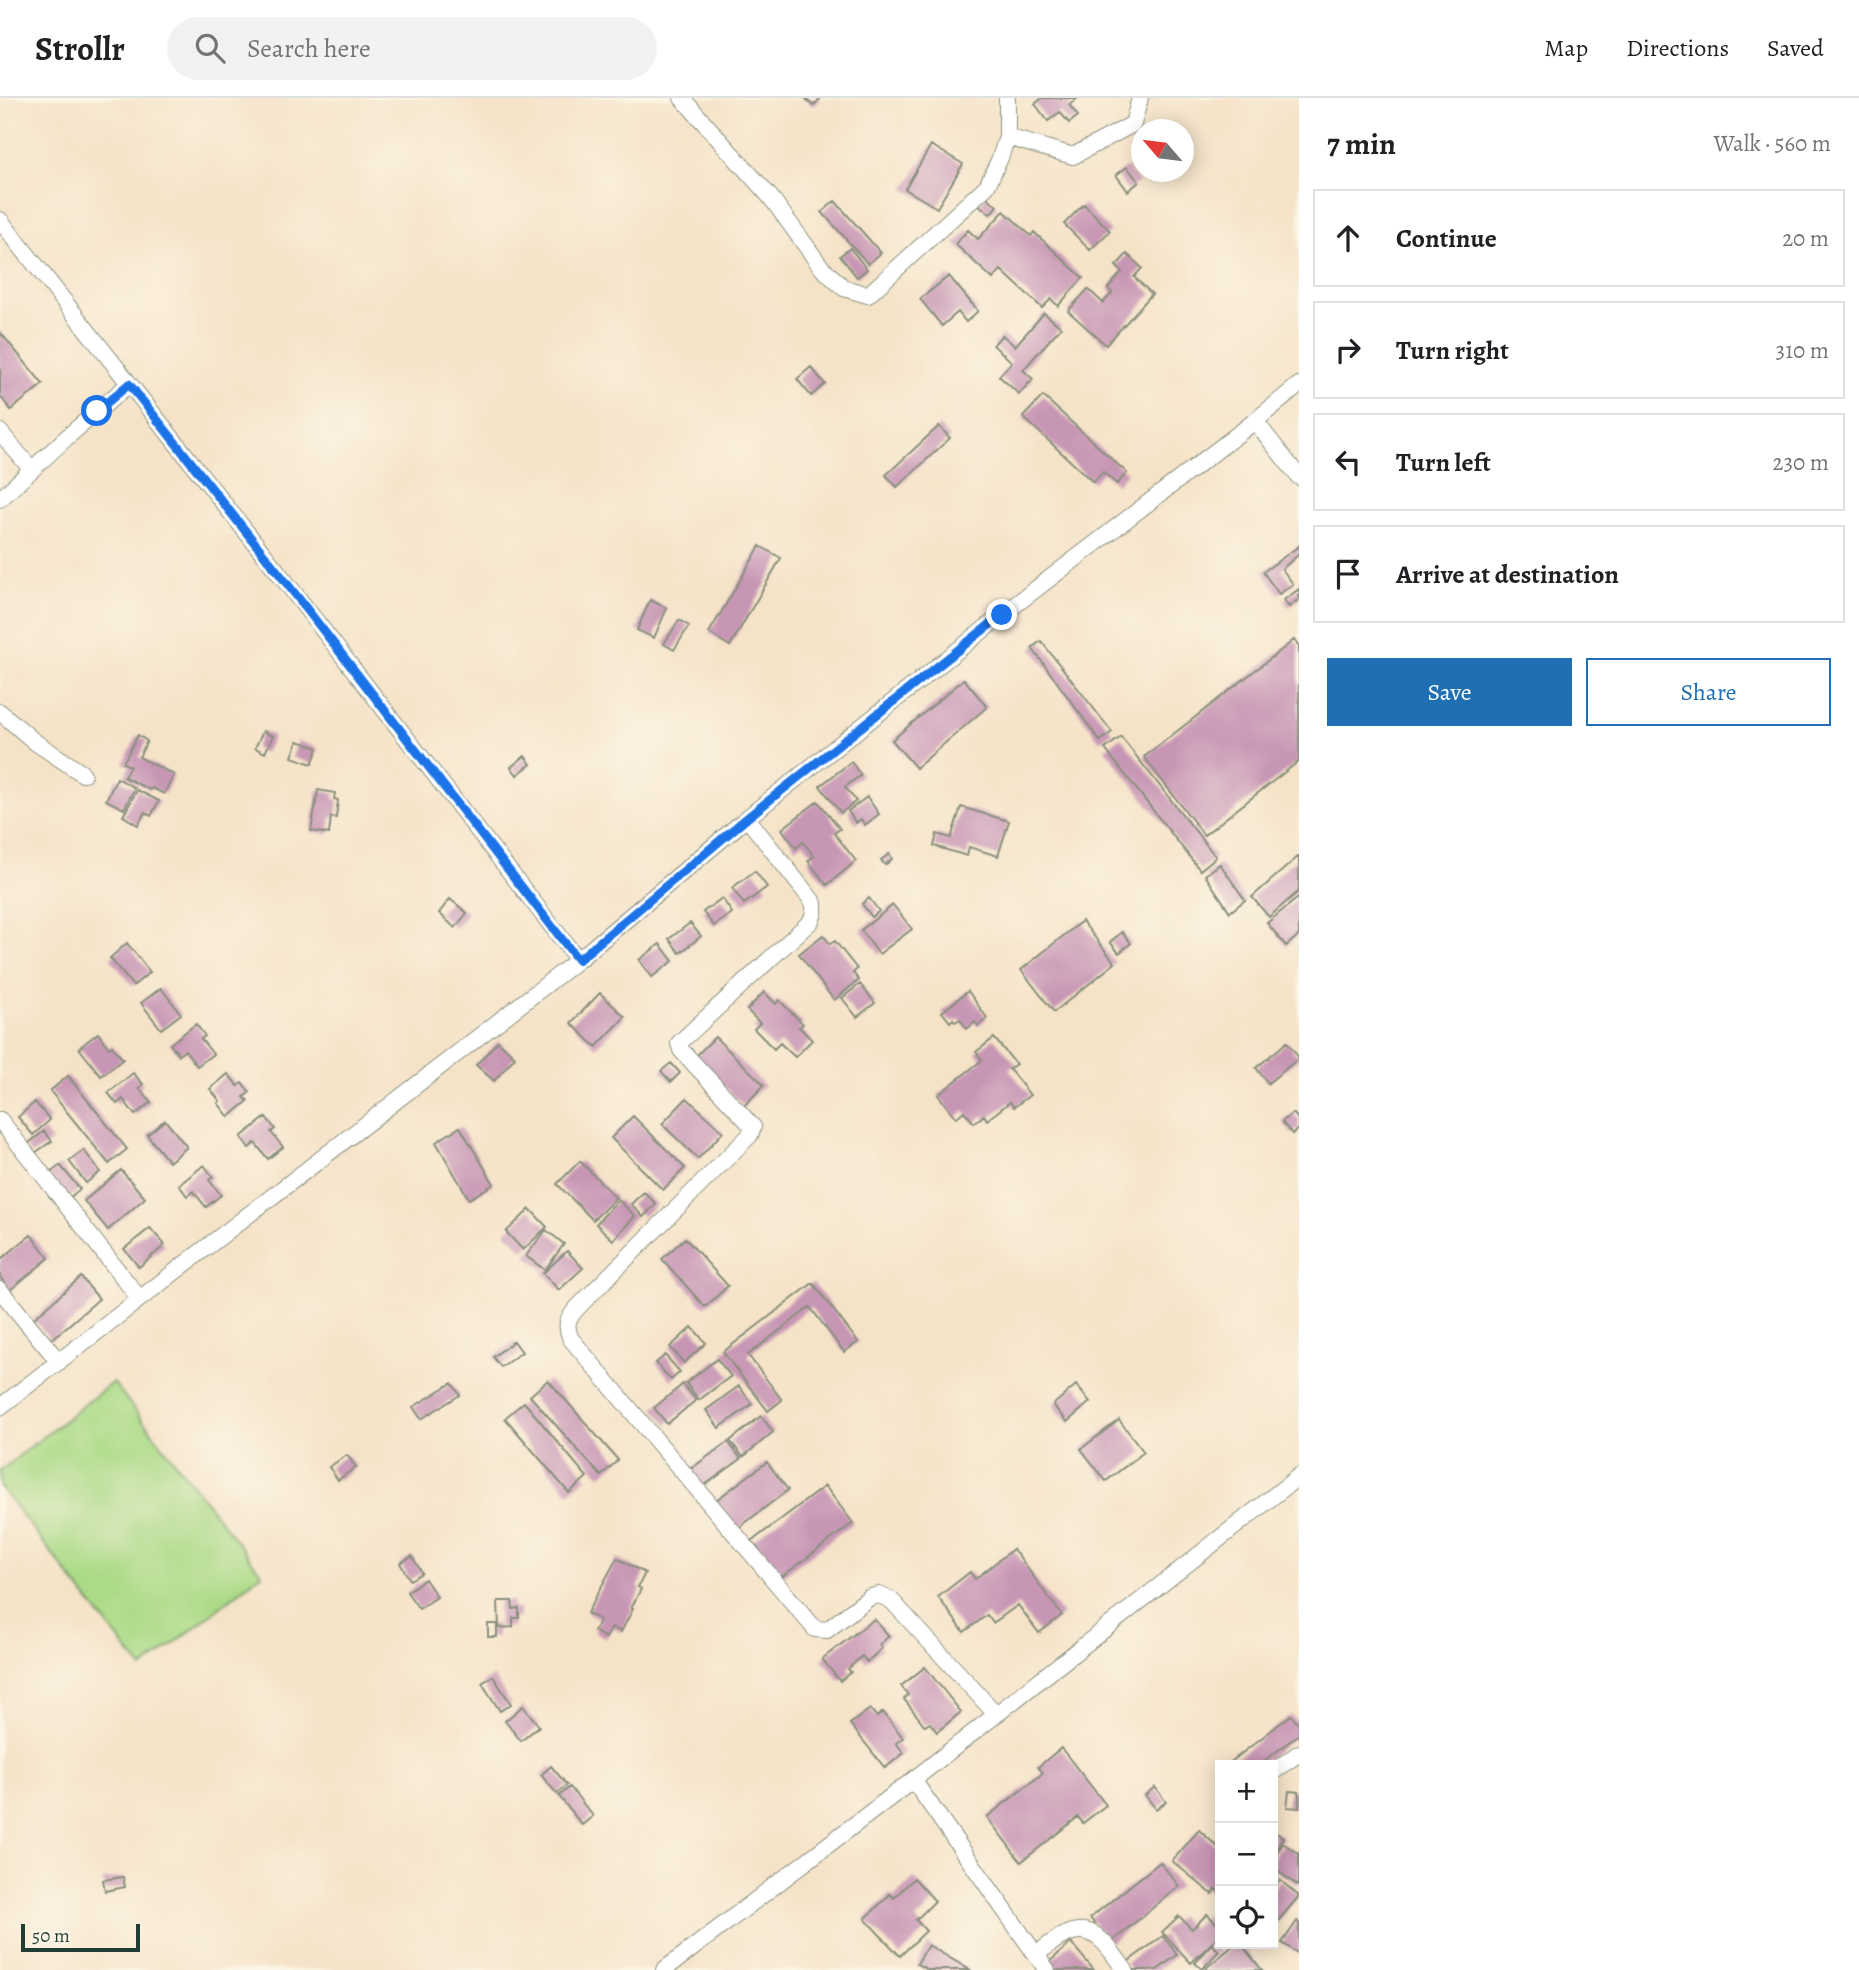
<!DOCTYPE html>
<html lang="en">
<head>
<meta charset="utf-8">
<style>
  :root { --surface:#fff; --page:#f2f2f2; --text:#202124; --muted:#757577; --line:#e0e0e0; --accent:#1f6fb2 }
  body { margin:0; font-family:Alegreya,serif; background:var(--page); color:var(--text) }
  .controls { position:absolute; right:21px; bottom:21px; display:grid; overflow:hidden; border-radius:0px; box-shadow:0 4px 18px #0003 }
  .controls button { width:63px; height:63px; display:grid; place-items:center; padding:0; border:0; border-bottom:2px solid var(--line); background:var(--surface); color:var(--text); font:35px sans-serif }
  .compass { position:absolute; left:1131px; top:21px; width:63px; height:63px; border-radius:50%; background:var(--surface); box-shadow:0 4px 18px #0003; rotate:298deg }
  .scale { position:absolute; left:21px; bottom:18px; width:119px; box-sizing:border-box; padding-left:7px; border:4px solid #1f3d34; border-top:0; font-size:19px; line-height:24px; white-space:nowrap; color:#1f3d34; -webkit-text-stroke:5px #fcf5e5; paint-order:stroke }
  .stop { position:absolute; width:21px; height:21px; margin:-16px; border:5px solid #1a73e8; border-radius:50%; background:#fff }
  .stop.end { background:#1a73e8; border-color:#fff; box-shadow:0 2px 7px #0008 }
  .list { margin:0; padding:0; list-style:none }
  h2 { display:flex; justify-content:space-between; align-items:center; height:91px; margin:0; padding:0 28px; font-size:30px }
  h2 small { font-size:23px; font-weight:400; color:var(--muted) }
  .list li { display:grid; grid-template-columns:46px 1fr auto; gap:21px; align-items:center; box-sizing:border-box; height:98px; margin:0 14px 14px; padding:0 14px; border:2px solid var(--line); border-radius:0px }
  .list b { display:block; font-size:26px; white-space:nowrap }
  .list em { font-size:23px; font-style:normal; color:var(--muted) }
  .actions { display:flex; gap:14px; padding:21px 28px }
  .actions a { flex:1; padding:16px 0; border:2px solid var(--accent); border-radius:0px; text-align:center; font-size:24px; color:var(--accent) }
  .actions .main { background:var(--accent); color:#fff }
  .icon { flex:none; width:38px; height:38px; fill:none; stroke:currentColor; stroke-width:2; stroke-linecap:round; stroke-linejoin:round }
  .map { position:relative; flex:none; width:1299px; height:1872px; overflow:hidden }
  header { display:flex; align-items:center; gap:42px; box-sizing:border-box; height:98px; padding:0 35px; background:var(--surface); border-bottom:2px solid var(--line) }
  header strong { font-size:33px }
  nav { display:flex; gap:38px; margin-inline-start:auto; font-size:24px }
  .search { width:490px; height:63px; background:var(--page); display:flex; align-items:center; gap:18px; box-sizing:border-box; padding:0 24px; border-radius:38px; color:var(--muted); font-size:26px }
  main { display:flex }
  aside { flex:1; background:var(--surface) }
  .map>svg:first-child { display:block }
  .green { fill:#acda87; stroke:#668c5e; stroke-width:2 }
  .building { fill:#c896b5 }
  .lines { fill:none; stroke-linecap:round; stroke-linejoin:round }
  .minor-casing { stroke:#8a907e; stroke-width:18 }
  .minor { stroke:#fff; stroke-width:16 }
  .route { stroke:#1a73e8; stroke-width:9 }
</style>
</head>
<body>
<header>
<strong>Strollr</strong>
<div class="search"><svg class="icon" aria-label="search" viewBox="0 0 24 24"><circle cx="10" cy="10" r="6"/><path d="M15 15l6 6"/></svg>Search here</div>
<nav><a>Map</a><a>Directions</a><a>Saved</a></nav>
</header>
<main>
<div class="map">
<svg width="1299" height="1872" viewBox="0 0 1299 1872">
  <rect width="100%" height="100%" fill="#fcf5e5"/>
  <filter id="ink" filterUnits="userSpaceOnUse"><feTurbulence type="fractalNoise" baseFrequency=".0143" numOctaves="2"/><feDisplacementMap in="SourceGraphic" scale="14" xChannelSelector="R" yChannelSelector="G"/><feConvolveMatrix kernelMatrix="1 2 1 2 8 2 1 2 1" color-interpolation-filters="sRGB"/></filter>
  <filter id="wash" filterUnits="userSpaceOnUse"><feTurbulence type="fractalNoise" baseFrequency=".00686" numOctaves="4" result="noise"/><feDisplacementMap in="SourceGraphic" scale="28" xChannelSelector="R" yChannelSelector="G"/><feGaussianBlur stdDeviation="1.57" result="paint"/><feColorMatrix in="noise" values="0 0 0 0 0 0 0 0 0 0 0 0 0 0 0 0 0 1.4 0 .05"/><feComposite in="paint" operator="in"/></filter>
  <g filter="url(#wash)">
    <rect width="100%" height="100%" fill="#f5e3c8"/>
    <path class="green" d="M113,1284L262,1476L142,1571L0,1389V1373Z"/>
    <g id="blocks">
      <path class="building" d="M805,0H821L813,8Z
        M1042,0H1078L1069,7L1078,18L1069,25L1060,14L1048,23L1035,6Z
        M931,47L963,66L937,110L905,91Z
        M1127,69L1139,84L1128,93L1116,77Z
        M986,98L997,108L990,116L979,107Z
        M835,103L881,155L868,166L822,114Z
        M1084,106L1110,133L1090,152L1064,126Z
        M1004,113L1031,138L1034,134L1083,180L1058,208L1051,201L1042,210L1001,172L993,181L955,146L968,132L978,141Z
        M850,150L867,171L857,179L840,158Z
        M1127,156L1142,170L1134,179L1152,196L1106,247L1068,213L1088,191L1103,205L1112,195L1108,190L1122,174L1116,168Z
        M949,178L978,213L966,224L958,214L942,228L920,201Z
        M1044,215L1061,229L1023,272L1033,281L1019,296L999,278L1012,264L993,247L1002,237L1015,248Z
        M0,234L43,286L11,312L0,298Z
        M811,269L825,286L811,298L797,281Z
        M1043,298L1127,375L1117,386L1103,374L1093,384L1023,319Z
        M939,328L950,340L897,389L886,377Z
        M760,448L781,460L730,548L709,535Z
        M1299,448V456L1282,471L1293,486L1279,496L1263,474Z
        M1299,491V501L1289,509L1284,502Z
        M650,502L667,510L654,540L637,532Z
        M679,522L689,528L674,552L664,546Z
        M1294,542L1299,548V663L1204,737L1144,659Z
        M1041,543L1112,634L1100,643L1032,550Z
        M964,581L987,609L916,670L892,642Z
        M263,633L273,638L265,655L255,650Z
        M138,637L147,643L139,659L174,677L164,696L152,690L150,692L124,679L130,668L123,665Z
        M1121,639L1216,759L1200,772L1105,651Z
        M298,643L318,650L312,666L292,659Z
        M525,658L531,666L517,677L511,669Z
        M851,664L861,677L845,689L856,703L841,715L820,688Z
        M117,680L135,690L124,711L106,702Z
        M137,692L159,703L151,718L145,714L138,727L123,718Z
        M318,692L335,695L334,701L338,702L336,720L331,719L329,736L311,733Z
        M867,699L879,716L865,727L861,721L856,725L848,713Z
        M818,703L840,731L834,735L856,763L827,787L808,763L814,758L803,744L796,750L782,731Z
        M961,709L1009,723L998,758L969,749L967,758L934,748L937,736L951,740Z
        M889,756L892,761L885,767L881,762Z
        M1299,758V793L1269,819L1252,799Z
        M1220,766L1245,802L1230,814L1205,777Z
        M755,773L767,789L744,806L732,790Z
        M1299,799V837L1286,848L1267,825Z
        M722,800L732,815L714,828L703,814Z
        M869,800L879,813L872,819L862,806Z
        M450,801L467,815L455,830L439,815Z
        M893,807L912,831L879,856L861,832Z
        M1082,823L1115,865L1054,914L1021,872Z
        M690,825L701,838L680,855L669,841Z
        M1122,834L1131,845L1119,855L1110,844Z
        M823,837L830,846L835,843L857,871L853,875L859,882L834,902L799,856Z
        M127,845L150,874L133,888L110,860Z
        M660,846L673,863L652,879L639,862Z
        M860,886L875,905L857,919L842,900Z
        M161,890L181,916L161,931L141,905Z
        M968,893L987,920L978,928L975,924L967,931L960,921L955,924L953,921L950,924L942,914Z
        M764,894L776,906L779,902L803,926L799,929L812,942L795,959L780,945L774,951L754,931L760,925L747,912Z
        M600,895L625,919L596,949L571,925Z
        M196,926L205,938L201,941L213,956L197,968L185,952L179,957L170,946Z
        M98,935L109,950L112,948L123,961L101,978L79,950Z
        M715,939L764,987L744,1008L695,959Z
        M994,940L1016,966L1009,971L1030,997L1014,1009L1010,1004L987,1022L984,1017L974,1025L964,1013L956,1020L938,997L982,962L976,954Z
        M498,943L515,959L494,983L476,967Z
        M1287,944L1299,960L1268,985L1256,970Z
        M671,965L680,975L671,984L661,973Z
        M133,975L143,986L139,990L151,1004L135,1017L123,1001L117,1006L108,995Z
        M228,976L238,988L242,985L250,994L244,999L248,1003L229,1019L218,1005L220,1003L210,991Z
        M68,978L127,1051L109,1066L50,993Z
        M687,1000L723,1034L698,1061L662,1026Z
        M35,1004L50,1022L33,1037L18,1019Z
        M1293,1015L1299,1022V1030L1292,1036L1282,1024Z
        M633,1018L685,1070L663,1092L611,1040Z
        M266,1019L275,1031L271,1034L283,1049L268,1061L255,1045L249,1050L241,1039Z
        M165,1022L187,1049L169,1064L147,1037Z
        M460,1029L494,1086L469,1101L436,1044Z
        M44,1033L52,1043L32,1057L25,1048Z
        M84,1052L100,1074L86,1085L69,1063Z
        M580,1063L616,1100L593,1122L557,1086Z
        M60,1067L80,1091L68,1101L48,1077Z
        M204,1067L213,1079L209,1082L221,1097L206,1109L193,1093L187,1098L179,1087Z
        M121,1072L145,1100L108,1132L84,1103Z
        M644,1094L656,1106L643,1119L631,1106Z
        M618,1102L635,1118L613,1142L596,1126Z
        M530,1111L547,1129L523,1152L506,1134Z
        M150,1130L165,1147L139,1169L124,1151Z
        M546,1132L564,1146L545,1172L526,1158Z
        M31,1137L49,1160L10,1192L0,1179V1162Z
        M685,1140L728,1188L705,1209L662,1161Z
        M567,1153L583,1170L559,1192L543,1175Z
        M81,1179L99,1201L51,1242L33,1221Z
        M813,1185L858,1244L844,1254L810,1209L748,1257L782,1302L768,1313L723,1254Z
        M692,1229L706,1245L684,1265L670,1249Z
        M514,1243L522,1254L501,1269L493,1259Z
        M665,1257L680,1274L671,1282L656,1265Z
        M717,1261L731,1278L699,1302L686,1285Z
        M548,1282L618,1362L601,1378L530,1298Z
        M452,1285L460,1297L421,1321L413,1309Z
        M683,1286L696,1302L667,1326L654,1310Z
        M1076,1287L1090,1304L1067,1324L1053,1307Z
        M739,1288L752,1306L719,1330L706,1312Z
        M524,1304L587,1379L569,1395L505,1320Z
        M761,1318L773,1334L743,1359L730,1343Z
        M1119,1322L1144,1354L1106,1383L1081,1351Z
        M728,1344L741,1361L698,1392L685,1375Z
        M347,1357L356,1369L338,1382L329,1369Z
        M767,1364L788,1392L737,1431L715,1403Z
        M825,1388L853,1425L776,1483L748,1446Z
        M1013,1451L1062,1517L1039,1535L1018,1507L993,1525L987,1517L964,1534L938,1499L970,1474L975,1481Z
        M412,1458L422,1475L410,1482L400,1465Z
        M617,1460L645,1475L638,1489L641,1491L631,1510L633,1511L621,1534L612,1529L606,1540L594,1533L600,1522L587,1515Z
        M425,1481L437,1499L419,1511L407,1494Z
        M498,1503H512L513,1511L519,1510V1520H513V1529L499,1530Z
        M874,1521L889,1538L879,1547L882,1550L867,1564L862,1558L848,1571L851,1574L840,1583L822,1561Z
        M488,1526H497V1539H488Z
        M925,1569L961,1614L937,1634L930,1625L925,1628L904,1601L908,1597L901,1588Z
        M493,1578L511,1606L500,1613L482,1585Z
        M523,1608L539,1628L521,1643L505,1623Z
        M870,1611L877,1619L883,1614L903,1640L896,1645L904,1655L885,1670L850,1626Z
        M1291,1617L1299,1627V1636L1259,1667H1227Z
        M1061,1650L1106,1707L1083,1725L1078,1719L1021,1764L987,1719L1043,1675L1038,1669Z
        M551,1668L567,1687L557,1696L541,1677Z
        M570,1689L593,1718L582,1727L559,1698Z
        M1155,1689L1166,1704L1156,1711L1145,1697Z
        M1289,1693L1299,1694V1710L1287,1709Z
        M1199,1732L1220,1751V1794L1216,1791L1212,1796L1172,1763Z
        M1273,1733L1283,1739L1273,1758Z
        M1283,1745L1299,1756V1788L1273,1770V1760Z
        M1160,1764L1179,1788L1110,1845L1090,1820Z
        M123,1779L125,1789L105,1793L103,1782Z
        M914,1780L935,1803L916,1822L926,1833L900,1858L865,1821L890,1796L894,1800Z
        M1280,1782L1299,1798L1273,1829V1791Z
        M1207,1816L1220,1829V1837L1191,1865L1162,1834L1179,1818L1192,1831Z
        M1297,1823L1299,1825V1856L1282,1845Z
        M1163,1838L1177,1857L1157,1872H1131L1126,1865Z
        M1071,1845L1094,1872H1051L1047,1866Z
        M1212,1846L1219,1853L1202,1871L1195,1865Z
        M1235,1846H1241L1262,1872H1207L1206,1870Z
        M928,1847L970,1872H928L917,1866Z"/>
    </g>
  </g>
  <g filter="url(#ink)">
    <use href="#blocks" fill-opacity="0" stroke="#8a907e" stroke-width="2"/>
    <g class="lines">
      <defs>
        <path id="minor" d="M682,0L772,101L822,170L844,190L868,197L987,88L1000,60L1007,39V0
          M1007,39L1073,58L1133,26L1140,0
          M0,122L285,483L578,862
          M1255,323L1299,379
          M0,334L32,372
          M0,401L66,340L129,286
          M0,614L35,644L83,676
          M747,720L814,805V815L811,823L679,945L681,952L753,1029L750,1037L579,1208C568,1220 564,1225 571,1241L815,1531L827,1532L870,1499L879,1497L891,1502L996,1616
          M0,1022L139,1200
          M0,1192L59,1264
          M0,1309L578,862L747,720L1002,517L1255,323L1299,287
          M1273,1674L1299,1655
          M913,1682L1036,1857C1054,1842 1079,1821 1100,1841C1110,1849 1117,1862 1125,1872
          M1036,1857L1047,1872
          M664,1872L913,1682L1299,1378"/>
      </defs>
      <use href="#minor" class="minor-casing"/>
      <use href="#minor" class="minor"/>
    </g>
  </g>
  <g class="lines" filter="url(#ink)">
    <path class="route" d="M97,313L129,286L285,483L578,862L747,720L1002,517"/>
  </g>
</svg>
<div class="controls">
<button>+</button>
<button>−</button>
<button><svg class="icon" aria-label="locate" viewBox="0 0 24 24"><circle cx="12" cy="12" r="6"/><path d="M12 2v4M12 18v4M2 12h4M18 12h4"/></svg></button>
</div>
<svg class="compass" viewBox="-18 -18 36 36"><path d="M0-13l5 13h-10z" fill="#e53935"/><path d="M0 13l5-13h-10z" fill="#757577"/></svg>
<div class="scale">50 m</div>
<div class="stop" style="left:97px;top:313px"></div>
<div class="stop end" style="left:1002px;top:517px"></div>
</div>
<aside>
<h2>7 min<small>Walk · 560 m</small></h2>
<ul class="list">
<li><svg class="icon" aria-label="ahead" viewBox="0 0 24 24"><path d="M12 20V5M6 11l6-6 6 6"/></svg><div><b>Continue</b></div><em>20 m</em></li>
<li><svg class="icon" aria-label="right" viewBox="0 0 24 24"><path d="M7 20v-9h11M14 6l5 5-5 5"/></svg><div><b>Turn right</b></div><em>310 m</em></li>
<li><svg class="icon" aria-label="left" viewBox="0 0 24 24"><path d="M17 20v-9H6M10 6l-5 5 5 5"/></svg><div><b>Turn left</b></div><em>230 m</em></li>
<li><svg class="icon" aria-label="arrive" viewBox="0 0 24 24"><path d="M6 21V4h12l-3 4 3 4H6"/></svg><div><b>Arrive at destination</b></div></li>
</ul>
<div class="actions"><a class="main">Save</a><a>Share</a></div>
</aside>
</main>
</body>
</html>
